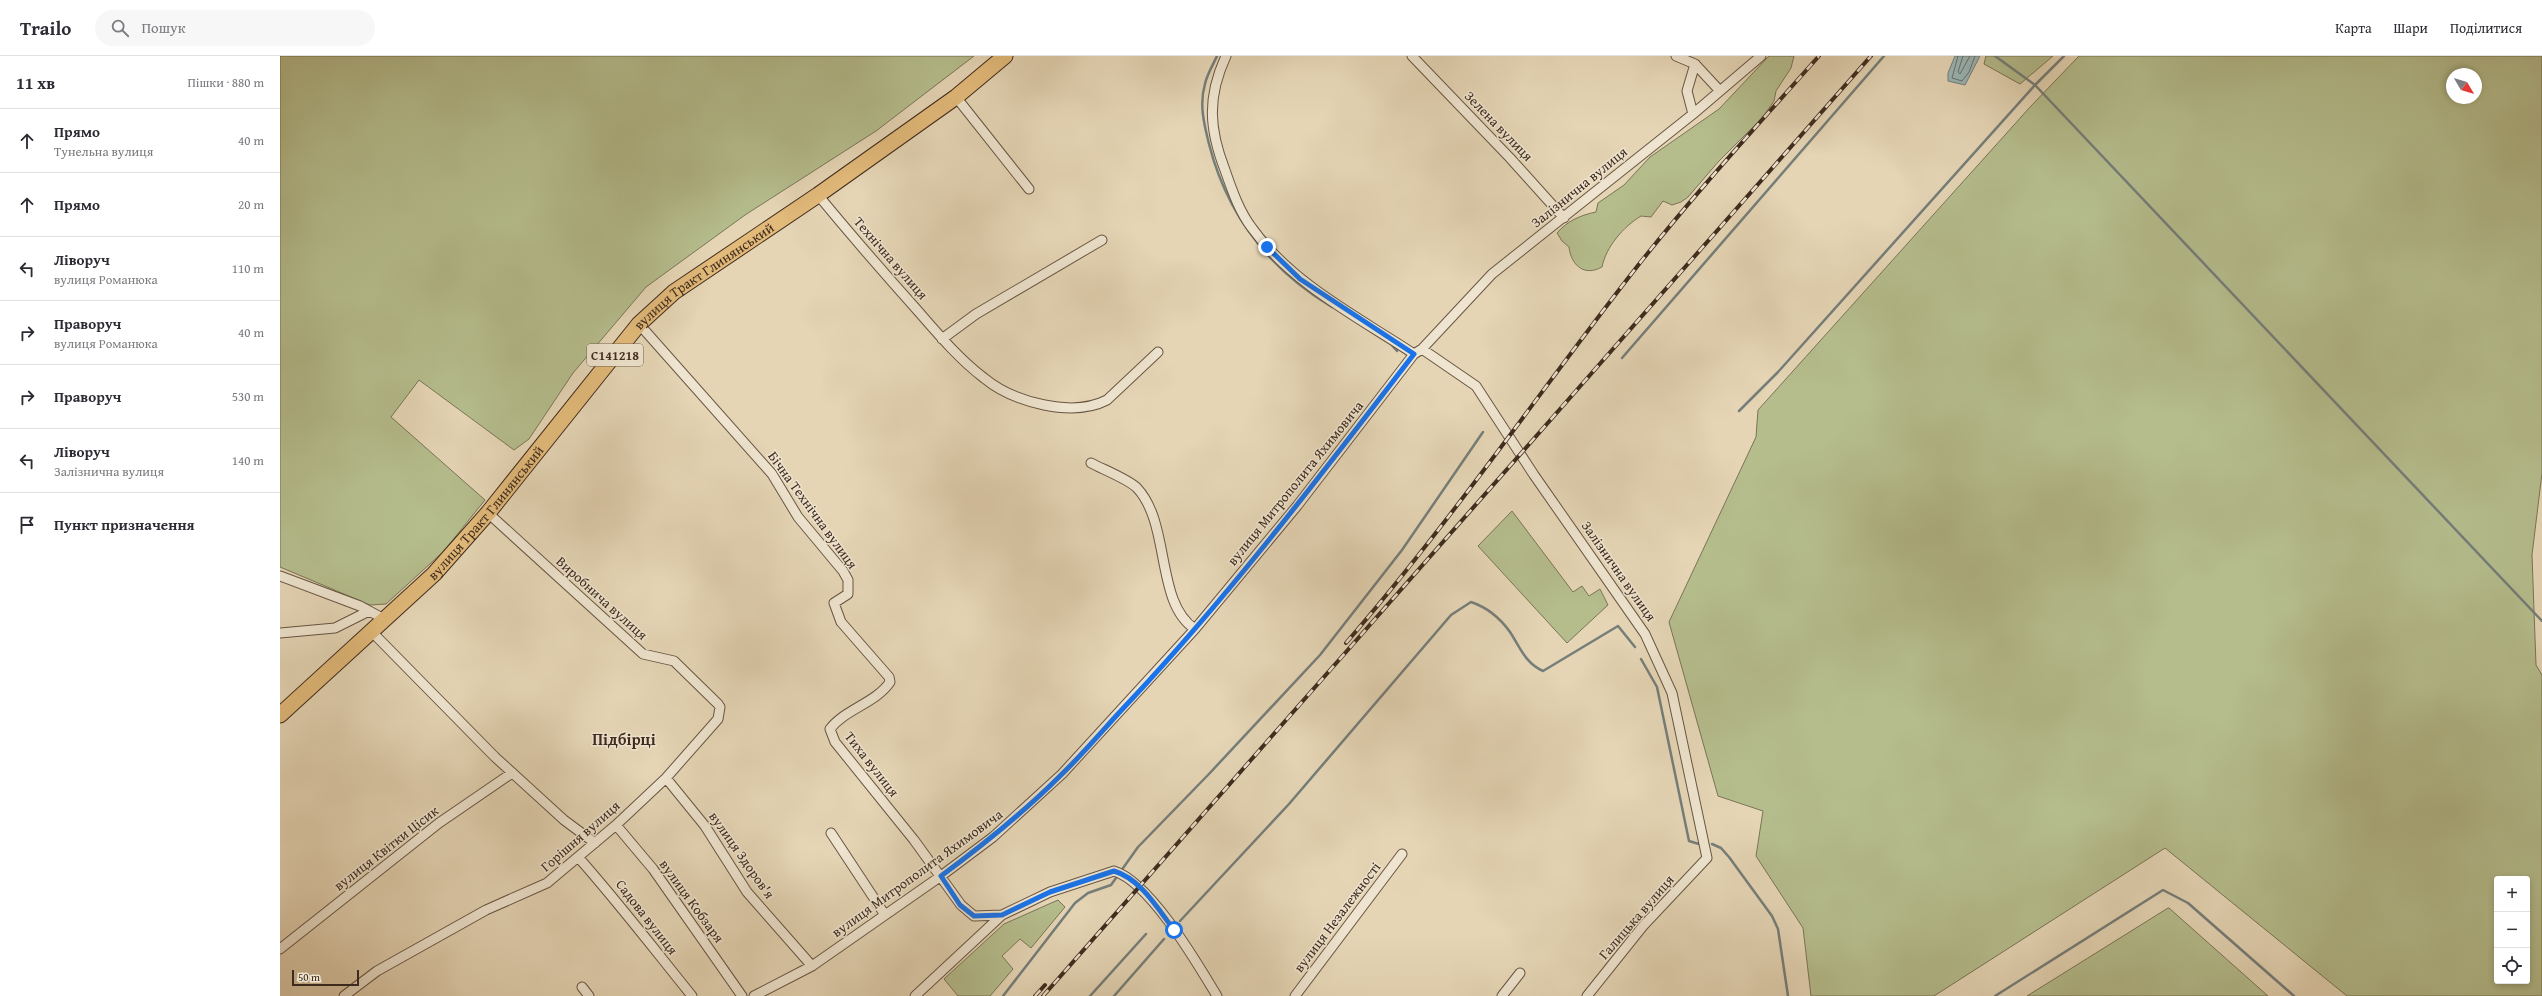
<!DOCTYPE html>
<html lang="uk">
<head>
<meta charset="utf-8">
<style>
  :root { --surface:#fff; --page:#f7f7f7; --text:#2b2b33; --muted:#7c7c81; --line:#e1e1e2 }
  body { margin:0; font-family:"Gentium Book Plus",serif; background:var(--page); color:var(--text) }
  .controls { position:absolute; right:12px; bottom:12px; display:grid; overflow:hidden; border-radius:4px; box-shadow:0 2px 6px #0003 }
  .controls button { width:36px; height:36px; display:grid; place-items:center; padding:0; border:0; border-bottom:1px solid var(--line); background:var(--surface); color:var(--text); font:20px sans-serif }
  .compass { position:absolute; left:2166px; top:12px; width:36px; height:36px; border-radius:50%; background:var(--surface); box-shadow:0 2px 6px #0003; rotate:128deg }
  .scale { position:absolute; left:12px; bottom:10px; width:67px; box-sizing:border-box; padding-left:4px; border:2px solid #3f2b1e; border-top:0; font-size:11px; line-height:14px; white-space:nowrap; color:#3f2b1e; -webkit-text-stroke:3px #eee4cf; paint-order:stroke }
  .stop { position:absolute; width:12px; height:12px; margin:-9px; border:3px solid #1a73e8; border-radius:50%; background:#fff }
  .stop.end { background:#1a73e8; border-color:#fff; box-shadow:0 1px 4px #0008 }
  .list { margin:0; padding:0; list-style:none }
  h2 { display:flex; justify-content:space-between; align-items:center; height:52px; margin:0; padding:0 16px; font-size:17px }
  h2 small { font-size:13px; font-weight:400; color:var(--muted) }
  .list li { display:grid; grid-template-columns:26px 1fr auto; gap:12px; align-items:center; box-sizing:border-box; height:64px; padding:0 16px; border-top:1px solid var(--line) }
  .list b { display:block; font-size:15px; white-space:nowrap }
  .list p { margin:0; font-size:13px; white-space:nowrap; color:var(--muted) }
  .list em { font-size:13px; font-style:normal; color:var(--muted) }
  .icon { flex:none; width:22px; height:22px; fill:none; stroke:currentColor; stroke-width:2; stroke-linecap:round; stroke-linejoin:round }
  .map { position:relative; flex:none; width:2262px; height:940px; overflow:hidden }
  header { display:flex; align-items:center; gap:24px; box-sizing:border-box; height:56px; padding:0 20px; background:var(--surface); border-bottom:1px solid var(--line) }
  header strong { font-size:19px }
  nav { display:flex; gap:22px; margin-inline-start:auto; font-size:14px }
  .search { width:280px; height:36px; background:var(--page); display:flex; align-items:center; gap:10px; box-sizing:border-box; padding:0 14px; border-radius:22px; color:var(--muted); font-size:15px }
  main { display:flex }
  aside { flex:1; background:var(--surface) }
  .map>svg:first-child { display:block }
  .green { fill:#b5bd8d; stroke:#7a7456; fill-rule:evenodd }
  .water { fill:#99b6b7; stroke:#757e7a }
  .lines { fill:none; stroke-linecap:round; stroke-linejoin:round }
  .shore { stroke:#6c706a; stroke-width:1 }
  .stream { stroke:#757e7a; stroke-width:2.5 }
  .street-casing { stroke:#685644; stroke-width:11 }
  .primary-casing { stroke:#3f2b1e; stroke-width:17 }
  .street { stroke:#eee4cf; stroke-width:9 }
  .primary { stroke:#e2ba7a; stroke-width:15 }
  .rail-casing { stroke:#3f2b1e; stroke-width:4 }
  .rail { stroke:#eee4cf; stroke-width:2.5; stroke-dasharray:8; stroke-linecap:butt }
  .route { stroke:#1a73e8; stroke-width:5 }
  .labels { text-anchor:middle; stroke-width:3; stroke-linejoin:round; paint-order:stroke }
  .shield { fill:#eee4cf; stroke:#746253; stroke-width:1 }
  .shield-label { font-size:13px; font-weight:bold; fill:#3f2b1e }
  .street-label { font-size:14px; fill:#3f2b1e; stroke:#eee4cf }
  .quarter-label { font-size:16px; font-weight:bold; fill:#3f2b1e; stroke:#eee4cf }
</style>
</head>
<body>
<header>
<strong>Trailo</strong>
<div class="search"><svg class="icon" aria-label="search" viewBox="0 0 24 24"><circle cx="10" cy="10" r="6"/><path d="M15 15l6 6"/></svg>Пошук</div>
<nav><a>Карта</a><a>Шари</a><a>Поділитися</a></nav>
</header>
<main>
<aside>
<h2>11 хв<small>Пішки · 880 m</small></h2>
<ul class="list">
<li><svg class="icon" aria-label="ahead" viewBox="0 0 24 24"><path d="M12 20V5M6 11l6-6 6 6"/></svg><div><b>Прямо</b><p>Тунельна вулиця</p></div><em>40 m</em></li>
<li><svg class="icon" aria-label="ahead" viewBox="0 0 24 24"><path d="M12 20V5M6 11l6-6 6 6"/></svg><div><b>Прямо</b></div><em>20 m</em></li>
<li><svg class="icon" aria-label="left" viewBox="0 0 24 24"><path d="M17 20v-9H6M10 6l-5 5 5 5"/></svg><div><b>Ліворуч</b><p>вулиця Романюка</p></div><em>110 m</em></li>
<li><svg class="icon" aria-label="right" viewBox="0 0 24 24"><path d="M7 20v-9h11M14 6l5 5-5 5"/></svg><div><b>Праворуч</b><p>вулиця Романюка</p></div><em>40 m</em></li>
<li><svg class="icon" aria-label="right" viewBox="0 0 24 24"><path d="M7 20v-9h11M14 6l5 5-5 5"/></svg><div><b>Праворуч</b></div><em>530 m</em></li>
<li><svg class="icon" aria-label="left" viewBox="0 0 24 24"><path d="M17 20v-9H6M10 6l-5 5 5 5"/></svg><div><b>Ліворуч</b><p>Залізнична вулиця</p></div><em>140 m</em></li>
<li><svg class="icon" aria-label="arrive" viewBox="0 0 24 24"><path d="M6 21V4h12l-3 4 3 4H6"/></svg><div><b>Пункт призначення</b></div></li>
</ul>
</aside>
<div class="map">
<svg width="2262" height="940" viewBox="0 0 2262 940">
  <rect width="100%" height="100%" fill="#e5d5b5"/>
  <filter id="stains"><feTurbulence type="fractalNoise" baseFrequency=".005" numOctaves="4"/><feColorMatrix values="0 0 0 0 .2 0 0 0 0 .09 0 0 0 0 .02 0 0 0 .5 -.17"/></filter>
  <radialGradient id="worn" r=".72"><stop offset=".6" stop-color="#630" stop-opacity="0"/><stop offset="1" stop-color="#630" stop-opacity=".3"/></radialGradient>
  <path class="green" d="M0,0H694L596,75L465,159L366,231L293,317L249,383L234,394L139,324L111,361L205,444L163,496L106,548L90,549L0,511Z
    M1489,0H1514L1511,12L1496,35L1494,45L1483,61L1439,105L1408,141L1401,146L1392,149L1383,145L1371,161L1361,160C1343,171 1326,191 1322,211C1304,221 1291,209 1289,191L1282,185L1277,177C1287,165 1301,159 1316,156L1318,147L1344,129L1370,101L1439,53Z
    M1706,0H1773L1740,28L1704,8Z
    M1799,0H2262V417L2252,499L2256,609L2262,619V940H2067L1885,792L1654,940H1531L1523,872L1476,800L1483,755L1438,740L1389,566L1476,381L1478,354L1751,50ZM2172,18H2196V42H2172ZM2217,823H2247V925H2217Z
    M1232,455L1293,536L1302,530L1309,540L1320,533L1328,549L1287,587L1198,490Z
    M778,844L785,851L751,892L740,883L722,900L733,913L710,940H678L664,923L724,868Z
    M1889,852L1988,940H1747L1888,852Z"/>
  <path class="water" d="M1675,0H1700L1685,29L1668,25V17Z"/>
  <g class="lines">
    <path class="shore" d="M1678,0L1672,22L1682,25L1689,16L1695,0
      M1683,0L1678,16L1680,18L1690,0"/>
    <path class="stream" d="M937,0C933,9 927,18 925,28C919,48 924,68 929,88C947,159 989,213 1052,251
      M1715,0L1755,29L2262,565
      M1110,287L1117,295
      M1342,302L1604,0
      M1459,355L1498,316L1755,29L1784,0
      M1361,603L1377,631L1409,785L1419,788
      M1432,788L1441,792L1449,801L1492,860L1498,873L1508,940
      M900,865L1009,748L1171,559L1191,546C1206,551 1220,562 1230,576C1240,591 1245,607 1263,615L1338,570L1355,591
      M723,940L795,847L808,837L831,829L858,791L928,719L1040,599L1122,494L1203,376
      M810,940L866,878
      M834,940L884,883
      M1715,940L1883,834L1908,847L2014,940"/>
    <defs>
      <path id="street" d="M946,0C927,41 929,73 945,114C952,134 959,155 972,172C1012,228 1078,261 1134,298
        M1132,0L1230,102L1284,162
        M1396,0L1415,8L1407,35L1413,58
        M1415,8L1440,35
        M676,41L749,133
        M538,139C571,179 604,217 638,255C658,278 679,303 704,322C733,346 792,362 827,344L878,296
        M359,268L492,418L518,461L563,515L568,524V538L554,547L561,566L609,621L610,626C596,647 565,653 550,673L555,686L634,784L681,849L694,860L722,859L770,836L834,815C870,826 917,907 937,940
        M662,283L696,258L822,184
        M1142,293L1212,218L1413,58L1481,0
        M811,407C822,413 848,423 857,432C891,468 875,547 915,573
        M0,520L80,550L106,564
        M92,576L215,701L284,764L315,787
        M0,577L55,572L89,555
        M386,722L425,770L467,836L532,910
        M336,769L373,813L462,940
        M551,777L605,859
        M298,801C338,846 374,893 412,940
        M0,893L159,767L232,717
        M302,931L309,940
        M64,940L97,915L206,854L267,827L336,769L386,722L438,663L440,651L438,648L394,605L363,598L208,457
        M474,940L532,910L661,820L713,781L782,718L915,573L1017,450L1134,298L1142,293L1196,330L1254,419L1365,578L1392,637L1427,802L1363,870L1307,940
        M635,940L722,859
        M1015,940L1122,798
        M1222,940L1240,917"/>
      <g id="primary">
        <path id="s1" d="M0,659L154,518L208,457L359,268L394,236L538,139L676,41L725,0"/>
      </g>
    </defs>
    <use href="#street" class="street-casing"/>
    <use href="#primary" class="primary-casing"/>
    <use href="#street" class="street"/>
    <use href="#primary" class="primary"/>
    <defs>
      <path id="rail" d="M1066,587C1170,467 1259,336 1356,212C1414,138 1477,70 1539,0
        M755,940L765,929
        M763,940L1591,0"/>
    </defs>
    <use href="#rail" class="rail-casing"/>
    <use href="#rail" class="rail"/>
  </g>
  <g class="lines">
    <path class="route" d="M894,874C878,853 861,823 834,815L770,836L722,859L694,860L680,849L661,820C703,789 743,757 780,720C805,696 827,669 851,644C953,535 1043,416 1134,298L1020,223L987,191"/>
  </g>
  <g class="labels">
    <rect class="shield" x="307" y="288" width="56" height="22" rx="3"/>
    <g class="shield-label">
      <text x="335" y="304">С141218</text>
    </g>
    <g class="street-label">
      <text transform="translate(1219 70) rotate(46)" y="5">Зелена вулиця</text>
      <text transform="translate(1299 131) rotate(-39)" y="5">Залізнична вулиця</text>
      <text transform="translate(611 202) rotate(49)" y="5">Технічна вулиця</text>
      <text dy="5" stroke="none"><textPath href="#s1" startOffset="613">вулиця Тракт Глинянський</textPath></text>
      <text transform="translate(1015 427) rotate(-51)" y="5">вулиця Митрополита Яхимовича</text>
      <text transform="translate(533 454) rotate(54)" y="5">Бічна Технічна вулиця</text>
      <text dy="5" stroke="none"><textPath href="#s1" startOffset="289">вулиця Тракт Глинянський</textPath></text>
      <text transform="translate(1339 515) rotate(55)" y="5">Залізнична вулиця</text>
      <text transform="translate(322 542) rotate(42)" y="5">Виробнича вулиця</text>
      <text transform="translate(592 708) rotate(52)" y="5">Тиха вулиця</text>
      <text transform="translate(300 780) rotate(-41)" y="5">Горішня вулиця</text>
      <text transform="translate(106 792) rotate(-38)" y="5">вулиця Квітки Цісик</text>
      <text transform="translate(462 799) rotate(55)" y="5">вулиця Здоров'я</text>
      <text transform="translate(637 817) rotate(-36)" y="5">вулиця Митрополита Яхимовича</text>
      <text transform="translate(412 845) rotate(54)" y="5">вулиця Кобзаря</text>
      <text transform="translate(367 861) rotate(52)" y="5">Садова вулиця</text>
      <text transform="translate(1057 861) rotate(-53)" y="5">вулиця Незалежності</text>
      <text transform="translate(1356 861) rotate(-49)" y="5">Галицька вулиця</text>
    </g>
    <g class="quarter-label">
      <text x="344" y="689">Підбірці</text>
    </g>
  </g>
  <rect width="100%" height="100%" filter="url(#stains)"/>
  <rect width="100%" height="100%" fill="url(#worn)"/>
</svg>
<div class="controls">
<button>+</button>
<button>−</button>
<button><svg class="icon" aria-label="locate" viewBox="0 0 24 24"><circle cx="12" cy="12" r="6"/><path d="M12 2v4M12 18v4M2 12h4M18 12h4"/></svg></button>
</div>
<svg class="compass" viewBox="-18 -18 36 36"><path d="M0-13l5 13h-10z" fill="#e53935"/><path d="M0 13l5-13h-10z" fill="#7c7c81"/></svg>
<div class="scale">50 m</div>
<div class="stop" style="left:894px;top:874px"></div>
<div class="stop end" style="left:987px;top:191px"></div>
</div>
</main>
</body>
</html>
